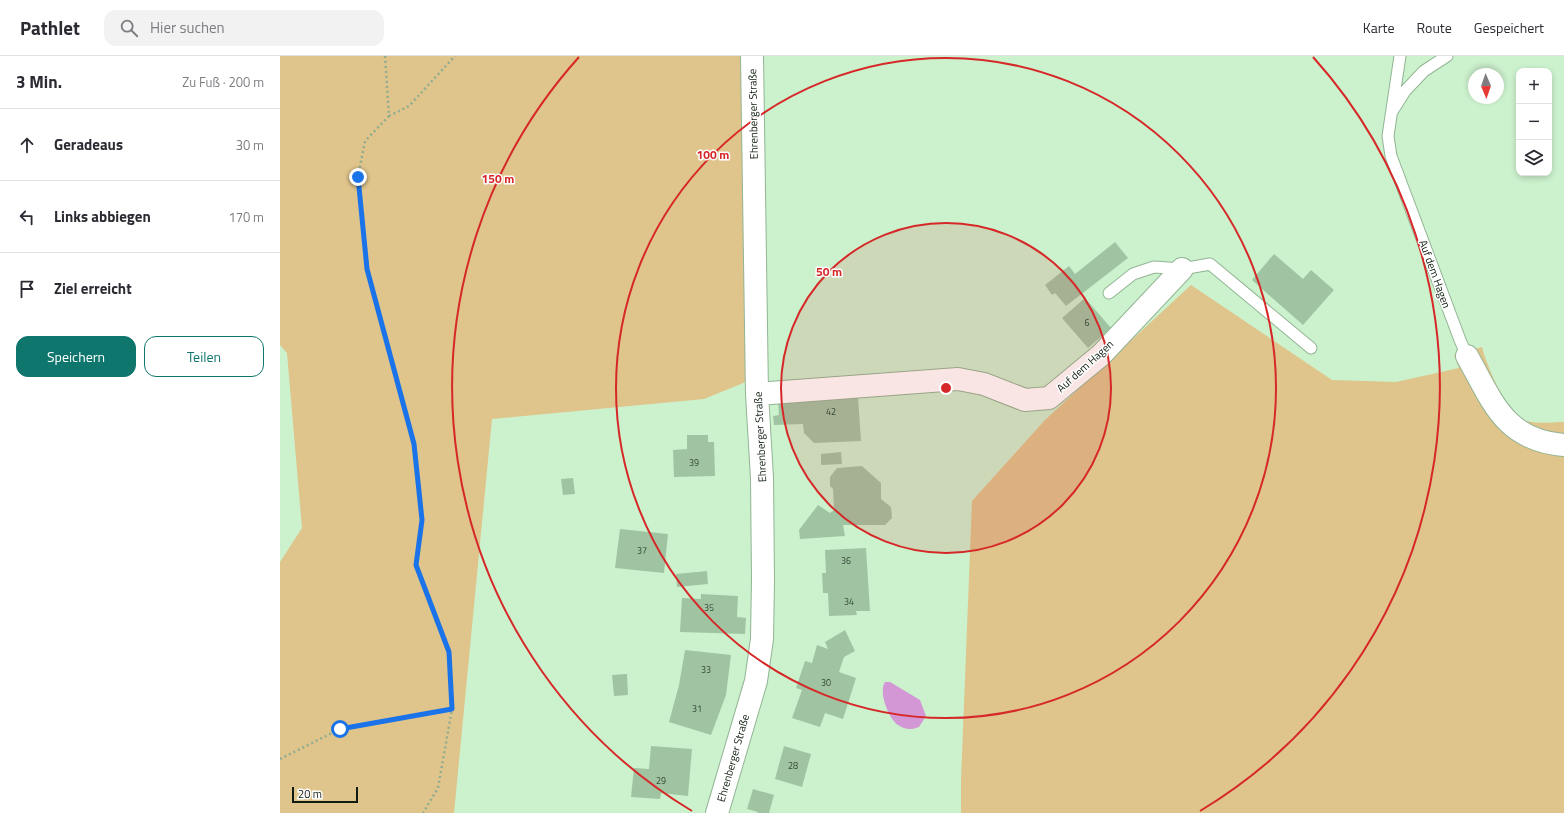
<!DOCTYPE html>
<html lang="de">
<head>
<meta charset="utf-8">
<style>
  :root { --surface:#fff; --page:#f2f2f3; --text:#2b2b33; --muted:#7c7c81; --line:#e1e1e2; --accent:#0f766e }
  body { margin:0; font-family:"Titillium Web",sans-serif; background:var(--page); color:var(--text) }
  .controls { position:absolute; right:12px; top:12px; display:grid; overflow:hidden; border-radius:8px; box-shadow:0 2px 6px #0003 }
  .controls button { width:36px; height:36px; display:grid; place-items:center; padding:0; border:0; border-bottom:1px solid var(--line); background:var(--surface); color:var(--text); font:20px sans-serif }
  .compass { position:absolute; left:1188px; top:12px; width:36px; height:36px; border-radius:50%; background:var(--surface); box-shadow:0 2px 6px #0003; rotate:178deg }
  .scale { position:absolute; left:12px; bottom:10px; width:66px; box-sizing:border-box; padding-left:4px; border:2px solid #0f1c0f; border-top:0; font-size:11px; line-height:14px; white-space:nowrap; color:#0f1c0f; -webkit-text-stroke:3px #fff; paint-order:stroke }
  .stop { position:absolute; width:12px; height:12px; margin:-9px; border:3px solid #1a73e8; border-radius:50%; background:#fff }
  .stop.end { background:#1a73e8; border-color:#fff; box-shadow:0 1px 4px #0008 }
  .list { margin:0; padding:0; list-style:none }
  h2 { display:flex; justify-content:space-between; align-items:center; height:52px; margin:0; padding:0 16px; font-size:17px }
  h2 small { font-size:13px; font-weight:400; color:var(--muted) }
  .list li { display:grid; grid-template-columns:26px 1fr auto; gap:12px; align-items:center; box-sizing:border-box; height:72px; padding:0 16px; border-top:1px solid var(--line) }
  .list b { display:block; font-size:15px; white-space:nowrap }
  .list em { font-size:13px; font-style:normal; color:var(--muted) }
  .actions { display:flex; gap:8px; padding:12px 16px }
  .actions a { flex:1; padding:9px 0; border:1px solid var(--accent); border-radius:12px; text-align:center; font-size:14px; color:var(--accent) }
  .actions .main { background:var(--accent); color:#fff }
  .icon { flex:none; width:22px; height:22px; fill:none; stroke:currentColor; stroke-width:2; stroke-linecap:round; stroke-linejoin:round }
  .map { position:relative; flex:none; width:1284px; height:757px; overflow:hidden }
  header { display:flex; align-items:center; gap:24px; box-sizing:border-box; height:56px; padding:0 20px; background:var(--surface); border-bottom:1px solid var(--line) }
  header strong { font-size:19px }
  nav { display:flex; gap:22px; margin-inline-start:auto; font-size:14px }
  .search { width:280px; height:36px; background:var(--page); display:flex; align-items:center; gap:10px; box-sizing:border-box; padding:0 14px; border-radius:12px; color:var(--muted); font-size:15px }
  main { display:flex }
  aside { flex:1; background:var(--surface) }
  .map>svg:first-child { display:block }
  .green { fill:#dfc48b }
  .water { fill:#d497d5 }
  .building { fill:#a0c4a2 }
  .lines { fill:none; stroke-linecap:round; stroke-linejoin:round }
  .lane-casing { stroke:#92b594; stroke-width:13 }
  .street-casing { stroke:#92b594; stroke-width:24 }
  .path { stroke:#90ad91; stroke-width:2.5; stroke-dasharray:2 3; stroke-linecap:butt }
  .lane { stroke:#fff; stroke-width:11 }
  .street { stroke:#fff; stroke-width:22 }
  .route { stroke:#1a73e8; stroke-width:5 }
  .ring { fill:none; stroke:#d62828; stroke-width:2 }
  .labels { text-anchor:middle; stroke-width:3; stroke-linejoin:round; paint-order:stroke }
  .number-label { font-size:9px; fill:#334634 }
  .street-label { font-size:11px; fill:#0f1c0f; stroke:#fff }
  .centre { fill:#d62828; stroke:#fff; stroke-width:2 }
  .ring-label { font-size:12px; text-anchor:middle; font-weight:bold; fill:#d62828; stroke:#fff; stroke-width:3; stroke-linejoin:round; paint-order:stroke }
</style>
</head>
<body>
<header>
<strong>Pathlet</strong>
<div class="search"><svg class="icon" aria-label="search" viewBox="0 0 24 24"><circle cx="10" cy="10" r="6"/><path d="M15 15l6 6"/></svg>Hier suchen</div>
<nav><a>Karte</a><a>Route</a><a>Gespeichert</a></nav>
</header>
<main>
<aside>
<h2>3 Min.<small>Zu Fuß · 200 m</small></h2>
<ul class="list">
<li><svg class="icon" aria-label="ahead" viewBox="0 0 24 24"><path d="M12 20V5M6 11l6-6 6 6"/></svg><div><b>Geradeaus</b></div><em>30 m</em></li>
<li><svg class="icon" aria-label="left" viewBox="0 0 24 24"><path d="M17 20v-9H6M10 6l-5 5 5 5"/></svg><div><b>Links abbiegen</b></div><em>170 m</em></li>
<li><svg class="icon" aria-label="arrive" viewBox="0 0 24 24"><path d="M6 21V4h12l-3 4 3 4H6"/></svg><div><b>Ziel erreicht</b></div></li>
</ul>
<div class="actions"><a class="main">Speichern</a><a>Teilen</a></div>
</aside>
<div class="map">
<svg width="1284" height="757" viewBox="0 0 1284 757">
  <rect width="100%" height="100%" fill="#ccf1cd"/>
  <path class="green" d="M0,0H478L473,323L424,343L212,363L174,757H0V506L22,472L7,297L0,289Z
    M911,229L1052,324L1116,326L1179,312L1174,299L1202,291C1206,308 1226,355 1241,363C1254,369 1271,366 1284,366V757H681V724L692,445L765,364Z"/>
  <path class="water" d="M605,626H610L640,644L646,660L639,671C632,674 625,674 618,669C609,663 598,636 605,626Z"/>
  <path class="building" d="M835,186L848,202L786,250L775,237L772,239L765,229L789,210L795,218Z
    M994,198L1023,223L1031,214L1054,234L1023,269L972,224Z
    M805,242L831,272L808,292L782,262Z
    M578,341L581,385L534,387L524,377L523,368L494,369L493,360L499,359L498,344L522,345Z
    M407,379H428V386H434L435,420L394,421L393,394L407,393Z
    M561,396L562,408L541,409V398Z
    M582,410L601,427V443L611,451L612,462L605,469H563L565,480L520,483L519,474L538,449L550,457L554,454L553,433L550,430V421L557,412Z
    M293,422L295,438L283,439L281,423Z
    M340,473L388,478L384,517L335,512Z
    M586,492L590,555H576L577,559L549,560L548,537H543L542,517H546L545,494Z
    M427,515L428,528L397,531L396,518Z
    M421,538L458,540L457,561L466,562L465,578L400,576L402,542L421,543Z
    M565,574L575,595L564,601L559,616L576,622L563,663L545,657L540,671L512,662L522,634L516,632L525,605L532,607L537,589L548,593L545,586Z
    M405,594L451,599L446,639L431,679L389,666L399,629Z
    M347,618L348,639L334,640L332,619Z
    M371,690L412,693L408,740L381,737L380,743L351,741L354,712L369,713Z
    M504,690L531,698L522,731L495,723Z
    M473,733L494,739L489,757H477L478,756L467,753Z"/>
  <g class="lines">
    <defs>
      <path id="lane" d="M1120,0L1108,80L1111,100L1180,284L1187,300
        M1113,54L1125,35L1144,15L1167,0
        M829,237L853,218L874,211L902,213L930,208L1031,292"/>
      <path id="street" d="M1187,300C1213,346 1224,384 1284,389
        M477,338L678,323L704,328L745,344L769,342L821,299L902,213
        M437,757L476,625L482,583L483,524L482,422L477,338L472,0"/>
    </defs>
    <use href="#lane" class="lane-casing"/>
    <use href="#street" class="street-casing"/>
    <path class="path" d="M105,0L109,60L85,85L78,121L87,213L134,389L142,464L136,509L169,596L172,653L158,732L143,757
      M109,60L129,50L175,0
      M0,703L60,673L172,653"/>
    <use href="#lane" class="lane"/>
    <use href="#street" class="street"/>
  </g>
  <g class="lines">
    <path class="route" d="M60,673L172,653L169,596L136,509L142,464L134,388L87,213L78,121"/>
  </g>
  <circle cx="666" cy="332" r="165" fill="#d62828" fill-opacity=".12"/>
  <g class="ring">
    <circle cx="666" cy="332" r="165"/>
    <circle cx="666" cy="332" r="330"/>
    <path d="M412 755A494 494 0 0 1 299 1M1033 1A494 494 0 0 1 920 755"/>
  </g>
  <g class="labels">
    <g class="number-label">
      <text x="807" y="270">6</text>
      <text x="551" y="359">42</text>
      <text x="414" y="410">39</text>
      <text x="362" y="498">37</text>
      <text x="566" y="508">36</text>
      <text x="569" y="549">34</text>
      <text x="429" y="555">35</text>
      <text x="426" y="617">33</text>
      <text x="546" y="630">30</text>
      <text x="417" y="656">31</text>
      <text x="513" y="713">28</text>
      <text x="381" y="728">29</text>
    </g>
    <g class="street-label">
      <text transform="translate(473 58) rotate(-91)" y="4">Ehrenberger Straße</text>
      <text transform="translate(1155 218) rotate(70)" y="4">Auf dem Hagen</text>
      <text transform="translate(805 310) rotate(-42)" y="4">Auf dem Hagen</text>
      <text transform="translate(480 381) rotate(-93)" y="4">Ehrenberger Straße</text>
      <text transform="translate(453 702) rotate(-74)" y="4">Ehrenberger Straße</text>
    </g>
  </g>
  <circle cx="666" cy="332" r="6" class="centre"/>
  <g class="ring-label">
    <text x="433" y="103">100 m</text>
    <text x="218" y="127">150 m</text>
    <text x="549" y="220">50 m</text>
  </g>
</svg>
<div class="controls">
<button>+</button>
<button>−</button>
<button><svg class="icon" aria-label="layers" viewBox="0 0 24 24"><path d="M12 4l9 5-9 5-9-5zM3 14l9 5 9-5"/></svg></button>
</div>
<svg class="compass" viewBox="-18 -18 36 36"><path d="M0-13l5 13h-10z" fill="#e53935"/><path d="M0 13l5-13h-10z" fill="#7c7c81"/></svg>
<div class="scale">20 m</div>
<div class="stop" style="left:60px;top:673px"></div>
<div class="stop end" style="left:78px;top:121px"></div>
</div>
</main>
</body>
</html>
